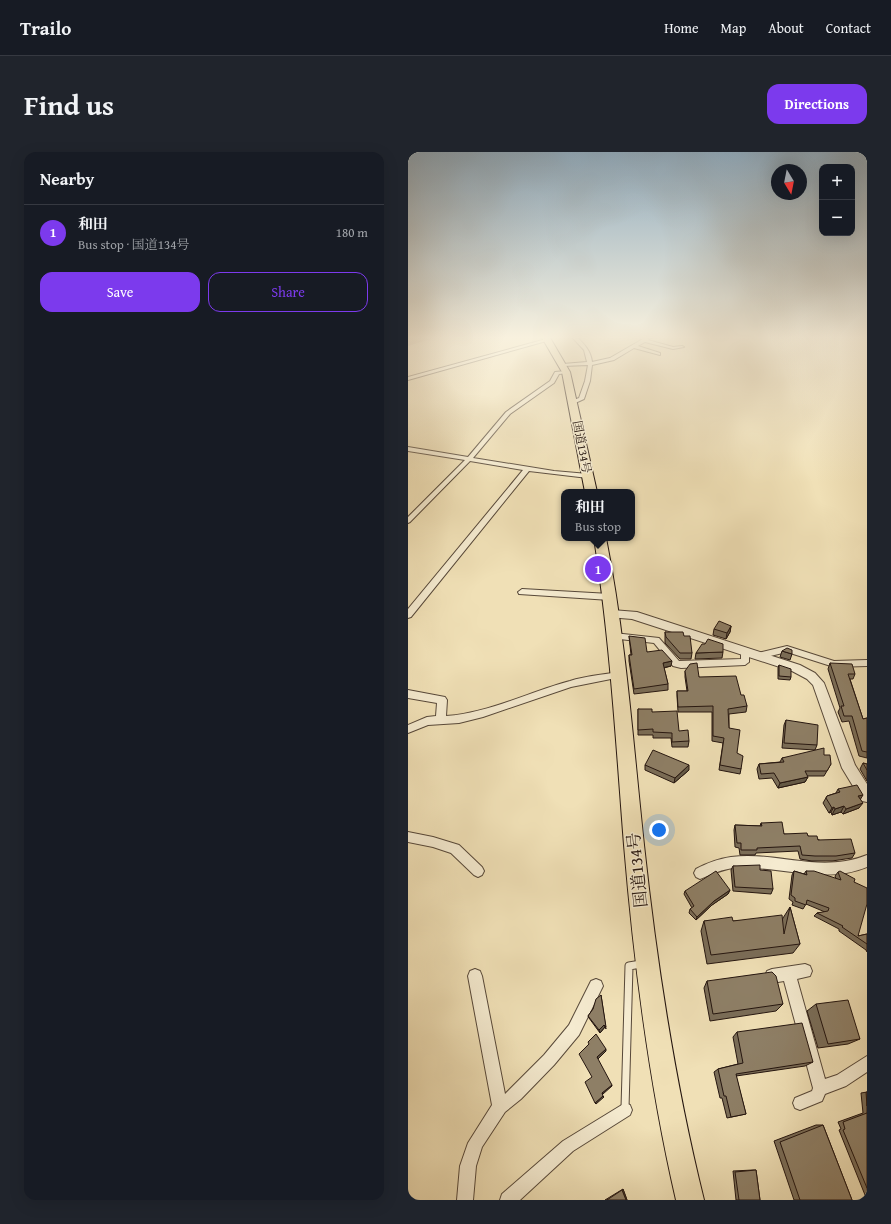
<!DOCTYPE html>
<html lang="en">
<head>
<meta charset="utf-8">
<style>
  :root { --surface:#171b24; --page:#20242c; --text:#f1f3f6; --muted:#9ea1a6; --line:#363941; --accent:#7c3aed }
  body { margin:0; font-family:"Gentium Book Plus","Noto Serif JP",serif; background:var(--page); color:var(--text) }
  .controls { position:absolute; right:12px; top:12px; display:grid; overflow:hidden; border-radius:8px; box-shadow:0 4px 16px #0002 }
  .controls button { width:36px; height:36px; display:grid; place-items:center; padding:0; border:0; border-bottom:1px solid var(--line); background:var(--surface); color:var(--text); font:20px sans-serif }
  .compass { position:absolute; left:363px; top:12px; width:36px; height:36px; border-radius:50%; background:var(--surface); box-shadow:0 4px 16px #0002; rotate:170deg }
  .you { position:absolute; left:251px; top:678px; width:14px; height:14px; margin:-10px; border:3px solid #fff; border-radius:50%; background:#1a73e8; box-shadow:0 0 0 6px #1a73e833 }
  .badge { display:grid; place-items:center; width:26px; height:26px; border-radius:50%; background:var(--accent); color:#fff; font-size:13px; font-weight:700 }
  .pin { position:absolute; translate:-50% -50%; border:2px solid #fff; box-shadow:0 1px 4px #0006 }
  .popup { position:absolute; left:153px; top:337px; width:74px; height:52px; box-sizing:border-box; display:grid; place-content:center; border-radius:8px; background:var(--surface); filter:drop-shadow(0 1px 3px #0005); font-size:13px; white-space:nowrap; color:var(--muted) }
  .popup b { font-size:15px; color:var(--text) }
  .popup::after { content:''; position:absolute; left:50%; top:100%; margin-left:-8px; border:8px solid transparent; border-top-color:var(--surface) }
  .list { margin:0; padding:0; list-style:none }
  h2 { display:flex; justify-content:space-between; align-items:center; height:52px; margin:0; padding:0 16px; font-size:17px }
  h2 small { font-size:13px; font-weight:400; color:var(--muted) }
  .list li { display:grid; grid-template-columns:26px 1fr auto; gap:12px; align-items:center; box-sizing:border-box; height:56px; padding:0 16px; border-top:1px solid var(--line) }
  .list b { display:block; font-size:15px; white-space:nowrap }
  .list p { margin:0; font-size:13px; white-space:nowrap; color:var(--muted) }
  .list em { font-size:13px; font-style:normal; color:var(--muted) }
  .actions { display:flex; gap:8px; padding:12px 16px }
  .actions a { flex:1; padding:9px 0; border:1px solid var(--accent); border-radius:12px; text-align:center; font-size:14px; color:var(--accent) }
  .actions .main { background:var(--accent); color:#fff }
  .map { position:relative; flex:none; width:459px; height:1048px; overflow:hidden; border-radius:12px }
  header { display:flex; align-items:center; gap:24px; box-sizing:border-box; height:56px; padding:0 20px; background:var(--surface); border-bottom:1px solid var(--line) }
  header strong { font-size:19px }
  nav { display:flex; gap:22px; margin-inline-start:auto; font-size:14px }
  .intro { display:flex; align-items:center; justify-content:space-between; box-sizing:border-box; height:96px; padding:0 24px }
  h1 { margin:0; font-size:28px }
  .button { padding:10px 18px; border-radius:12px; background:var(--accent); color:#fff; font-size:14px; font-weight:700 }
  main { display:flex; gap:24px; padding:0 24px }
  aside { flex:1; background:var(--surface); border-radius:12px; box-shadow:0 4px 16px #0002 }
  .map>svg:first-child { display:block }
  .lines { fill:none; stroke-linecap:round; stroke-linejoin:round }
  .river { fill:#ab9b7d; fill-rule:evenodd }
  .service-casing { stroke:#574839; stroke-width:9 }
  .minor-casing { stroke:#574839; stroke-width:2 }
  .tertiary-casing { stroke:#574839; stroke-width:2 }
  .trunk-casing { stroke:#24150f; stroke-width:2 }
  .service { stroke:#f5ebd0; stroke-width:7 }
  .minor { fill:#f5ebd0; fill-rule:evenodd }
  .tertiary { fill:#f5ebd0; fill-rule:evenodd }
  .trunk { fill:#f0e0b6; fill-rule:evenodd }
  .wall { fill:#7a6d58; stroke:#24150f }
  .shaded-wall { fill:#635947; stroke:#24150f }
  .building { fill:#8e7f66; stroke:#24150f }
  .labels { text-anchor:middle; stroke-width:3; stroke-linejoin:round; paint-order:stroke }
  .far-street-label { font-size:12px; fill:#24150f; stroke:#f5ebd0 }
  .near-street-label { font-size:17px; fill:#24150f; stroke:#f5ebd0 }
</style>
</head>
<body>
<header>
<strong>Trailo</strong>
<nav><a>Home</a><a>Map</a><a>About</a><a>Contact</a></nav>
</header>
<div class="intro"><h1>Find us</h1><a class="button">Directions</a></div>
<main>
<aside>
<h2>Nearby<small></small></h2>
<ul class="list">
<li><span class="badge">1</span><div><b>和田</b><p>Bus stop · 国道134号</p></div><em>180 m</em></li>
</ul>
<div class="actions"><a class="main">Save</a><a>Share</a></div>
</aside>
<div class="map">
<svg width="459" height="1048" viewBox="0 0 459 1048">
  <rect width="100%" height="100%" fill="#f0e0b6"/>
  <filter id="stains"><feTurbulence type="fractalNoise" baseFrequency=".005" numOctaves="4"/><feColorMatrix values="0 0 0 0 .2 0 0 0 0 .09 0 0 0 0 .02 0 0 0 .5 -.17"/></filter>
  <radialGradient id="worn" r=".72"><stop offset=".6" stop-color="#630" stop-opacity="0"/><stop offset="1" stop-color="#630" stop-opacity=".3"/></radialGradient>
  <g class="lines">
    <path class="river" d="M13,184H32L0,194V188Z"/>
    <defs>
      <path id="service" d="M217,956L221,814L233,812"/>
      <path id="minor" d="M163,184H168C176,192 183,199 184,210L202,206L240,184H246L240,188L265,195L274,194L276,195L265,197L237,190L230,194L252,201V203L226,196L206,208L184,213L182,229L176,247L165,252L163,251V249L171,246L177,229L180,213L155,214L153,213L155,212L179,210L176,198Z
        M138,187L142,188L0,228V225Z
        M158,219H160V221L151,222L146,231L102,262L65,306L146,319L180,322L183,324L180,326L121,319L3,465L0,466V457L115,318L62,309L2,370L0,371V365L57,308L0,299V295L60,305L98,260L142,229L147,220Z
        M114,437L202,442L206,445L202,448L111,442L110,440Z
        M206,481L251,486L271,509L333,507V500L337,497L341,500V510L337,513L273,516L265,514L246,491L203,486L202,484L203,482Z
        M379,494L426,509L459,508V514L426,515L379,500L350,507L346,504L350,501Z
        M210,520L213,521L214,523L213,525L163,535L75,565L51,571L20,573L0,581V573L19,565L28,564L29,551L0,546V538L37,545L39,548L38,564C81,561 121,540 162,529C177,524 194,523 210,520Z
        M0,680L25,685L51,693L74,715L76,719L74,723L70,725L66,723L43,701L25,695L0,690Z
        M459,703V715C416,733 372,713 327,716C314,717 304,722 292,727L288,725L286,721L288,717C299,711 310,707 323,705C369,699 412,722 459,703Z
        M397,812L402,814L404,819L402,824L389,827L417,927L429,923L459,904V920L438,934L417,942L414,949L392,958L387,956L385,951L387,946L404,939L405,936L376,829L364,831L359,829L357,824L359,819L364,817Z
        M67,817L72,819L74,824L97,942L136,903L161,873L183,829L188,827L193,829L195,834L171,883L146,913L113,947L97,960L74,995L68,1014L65,1048H49L52,1014L60,991L84,953L60,824L62,819Z
        M217,951L222,953L224,958L222,963L165,999L112,1048H92L94,1042L155,989Z"/>
      <path id="tertiary" d="M204,458L229,460L392,513L407,521L416,531L447,613L459,632V650L454,649L434,616L405,533L399,527L384,519L224,467L200,465L199,462L200,459Z"/>
      <path id="trunk" d="M133,184H141L162,220L189,340H177L154,220Z
        M186,386H198C218,487 225,591 236,693C249,813 267,931 296,1048H268C241,931 226,813 216,693C208,591 202,487 186,386Z"/>
    </defs>
    <use href="#service" class="service-casing"/>
    <use href="#minor" class="minor-casing"/>
    <use href="#tertiary" class="tertiary-casing"/>
    <use href="#trunk" class="trunk-casing"/>
    <use href="#service" class="service"/>
    <use href="#minor" class="minor"/>
    <use href="#tertiary" class="tertiary"/>
    <use href="#trunk" class="trunk"/>
  </g>
  <path class="wall" d="M323,474L322,480L318,487L305,483L306,477Z
    M257,480L276,484L284,501L283,507H272L257,491Z
    M221,484L239,500L263,514L256,516L260,532V538L226,542L221,509V503H223Z
    M374,499L384,502L382,508L372,505Z
    M315,500L314,506L287,507L288,501Z
    M422,511L447,522L445,527H442L455,567L459,566V606L451,604L441,569L434,570L430,560L432,556L420,517Z
    M371,513L383,525L382,528L370,527V516Z
    M277,519L333,543L339,554L338,560L321,562V576L333,617L332,622L311,618L315,591L304,589V560H270L269,544V539H279L277,525Z
    M230,557L244,560L271,579L281,589L280,595H264L263,586H245V583H230Z
    M378,568L409,593L407,598L374,596L376,573Z
    M416,603L423,612L416,624H399L400,625L397,630L370,636L364,626L351,627L349,617L351,612L372,610L374,606Z
    M455,611L459,612V629L452,617Z
    M237,613L281,618L266,631L237,618Z
    M430,637L452,647L451,656L435,662L433,660L424,663L423,660L421,661L415,651L419,644L428,641Z
    M353,671L376,682L400,684L447,701L444,706L424,709H404L392,707L390,699L348,701L347,703H332L331,696L327,695L326,678L327,673L352,674Z
    M325,714L352,718L365,737L363,742L325,739L323,718Z
    M386,719L396,722L398,719L428,727L427,724L430,720L446,730L450,784L459,782V800L458,798L431,779V777L406,764L409,761L417,760L398,752L395,757L384,753L385,750L381,747L384,723Z
    M322,738L320,742L304,753L288,768L281,761L282,757L284,756L276,742L277,739Z
    M382,755L392,792L385,801L299,812L293,779L296,769H325L374,768L375,766Z
    M299,829L375,852L368,859L302,869L296,836Z
    M193,843L198,877L197,875L192,881L181,866L180,864L185,857Z
    M408,852L452,887L440,892L410,896L399,859Z
    M329,880L405,910L397,914L328,924L338,962L319,966L314,946H312L306,920L310,917L330,912L325,885Z
    M459,940V1048L431,978L433,977L430,970L455,961L453,941Z
    M408,973H415L444,1048H386L366,989Z
    M345,1018H348L352,1048H328L325,1019Z
    M215,1037L219,1048H197Z"/>
  <path class="shaded-wall" d="M323,474L322,480L318,487L319,481Z
    M264,509L263,514L254,516L255,511Z
    M281,613V618L266,631L267,626Z
    M400,625L397,630L370,636L372,631Z
    M455,643L452,648L450,644Z
    M455,651L451,656L435,662L438,657Z
    M436,654L433,660L424,663L427,657Z
    M426,655L423,660L421,661L424,656Z
    M322,738L320,742L304,753L288,768L289,765L306,749Z
    M196,873L197,875L192,881L191,878Z
    M198,897V899L190,907L189,905Z
    M204,933V934L195,942L194,941Z
    M195,944L196,945L188,952L187,951Z
    M215,1037L219,1048H218L214,1038Z"/>
  <path class="building" d="M311,469L323,474L319,481L306,477Z
    M257,480H275L276,484H282L284,501H272L258,485Z
    M221,484L237,486L239,500L254,498L264,509L255,511L260,532L226,537L221,503H224Z
    M300,487L315,492V500L288,501L294,492H297Z
    M379,496L384,498V502L374,499Z
    M289,511L291,525L328,524L333,543H336L339,554L320,557L321,576L332,578L329,601L335,604L333,617L312,613L316,586L305,584V554L270,555L269,539H280L277,519L282,512Z
    M422,511L444,512L447,522H440L455,567L459,566V600L454,599L444,564H436L433,554H436Z
    M371,513L383,517V525L371,524Z
    M230,557H244V560L269,559L271,579L280,578L281,589L264,590V581L245,580V577L230,578Z
    M378,568L410,573L409,593L376,591Z
    M416,596V603H422L423,612L419,619H397L400,625L372,631L366,621L353,622L351,612L376,610L374,606Z
    M245,598L281,613L267,626L237,613Z
    M455,611L459,612V618Z
    M449,633L455,643L450,644L455,651L438,657L436,654L427,657L426,655L424,656L418,646L419,644L432,640L430,637Z
    M374,670L376,682L399,681L400,684H409L410,688L443,687L447,701L428,704H407L394,703L392,694L349,696V698H333V691H329L327,673L354,674L353,671Z
    M352,713V718L363,719L365,737L327,735L325,714Z
    M308,719L322,738L306,749L289,765L282,757L286,754L277,739Z
    M386,719L399,723L398,719H406L433,728L430,720L432,719L447,727L446,730L459,736V752L450,784L459,782V792L434,775L435,774L409,761L420,759L421,756L399,748L398,753L387,749V746L383,743Z
    M382,755L392,792L303,803L296,769L324,765L325,769L374,763L376,782Z
    M364,820L368,824L375,852L305,862L299,829Z
    M193,843L198,875L196,873L191,878L180,864L185,857L188,847Z
    M440,848L452,887L420,892L408,852Z
    M394,871L405,910L328,922L338,962L323,965L318,944H316L310,917L335,911L329,880Z
    M188,882L198,897L189,905L204,933L194,941L195,944L187,951L177,930L184,925L171,902L181,892L180,890Z
    M458,940H459V954Z
    M459,961V1036L435,978L437,977L435,970Z
    M415,973L444,1048H392L372,990Z
    M348,1018L352,1048H331L327,1020Z
    M214,1038L218,1048H199Z"/>
  <linearGradient id="sky" x2="0" y2="1"><stop stop-color="#8faabd"/><stop offset="0.56" stop-color="#f8f1de"/><stop offset="1" stop-color="#f8f1de" stop-opacity="0"/></linearGradient>
  <rect width="459" height="331" fill="url(#sky)"/>
  <g class="labels">
    <g class="far-street-label">
      <text transform="translate(174 295) rotate(79)" y="4">国道134号</text>
    </g>
    <g class="near-street-label">
      <text transform="translate(229 718) rotate(-96)" y="6">国道134号</text>
    </g>
  </g>
  <rect width="100%" height="100%" filter="url(#stains)"/>
  <rect width="100%" height="100%" fill="url(#worn)"/>
</svg>
<div class="controls">
<button>+</button>
<button>−</button>
</div>
<svg class="compass" viewBox="-18 -18 36 36"><path d="M0-13l5 13h-10z" fill="#e53935"/><path d="M0 13l5-13h-10z" fill="#9ea1a6"/></svg>
<div class="you"></div>
<div class="pin badge" style="left:190px;top:417px">1</div>
<div class="popup"><b>和田</b>Bus stop</div>
</div>
</main>
</body>
</html>
